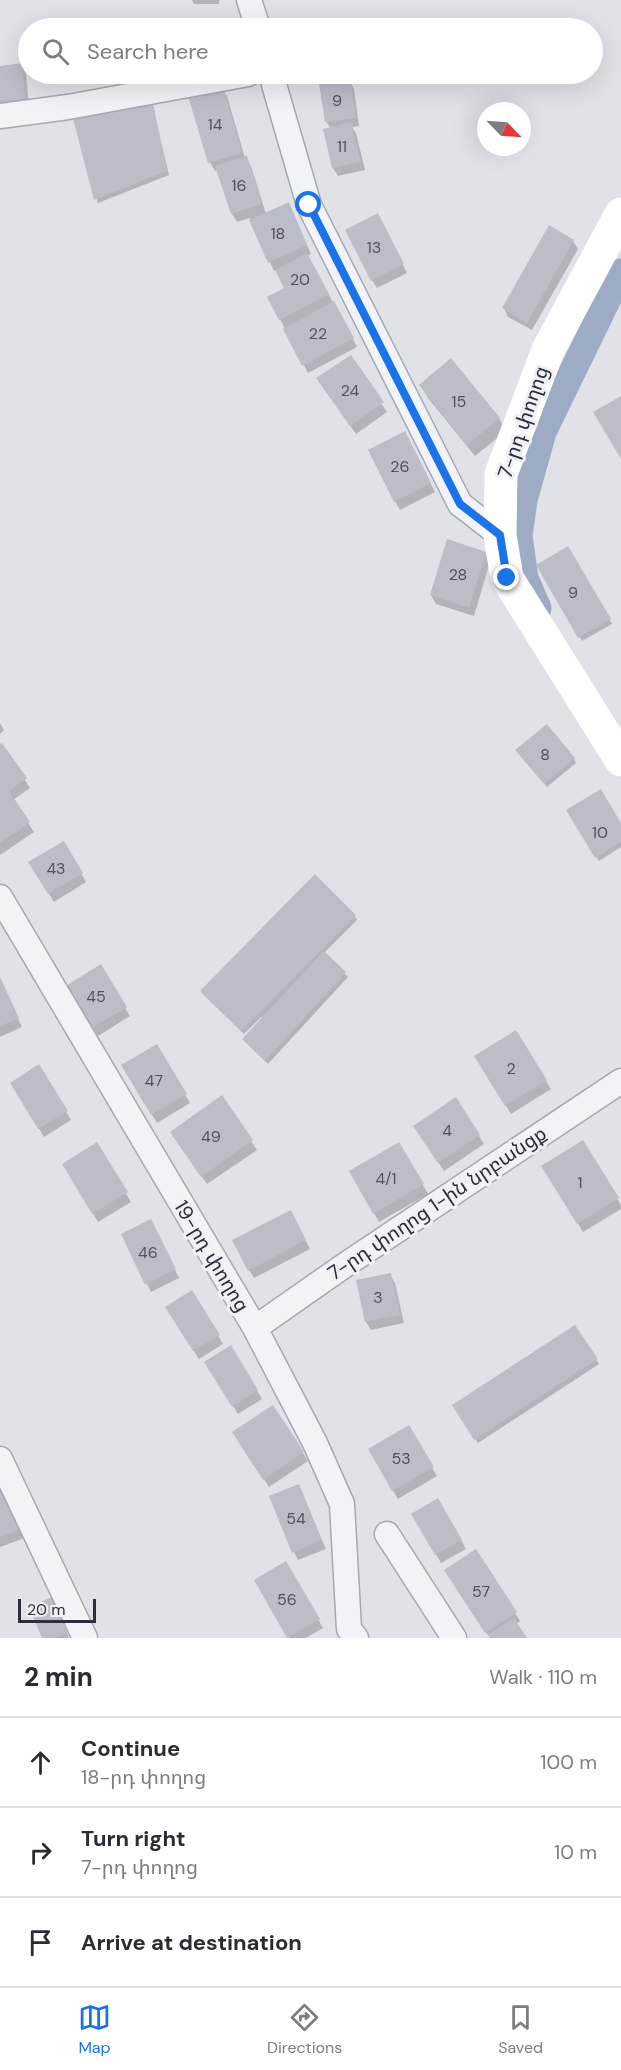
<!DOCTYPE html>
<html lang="en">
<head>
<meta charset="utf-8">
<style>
  :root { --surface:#fff; --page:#f2f2f3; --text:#2b2b33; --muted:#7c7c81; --line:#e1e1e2; --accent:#1a73e8 }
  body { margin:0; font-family:"DM Sans","Noto Sans Armenian",sans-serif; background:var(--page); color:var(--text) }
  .compass { position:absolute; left:477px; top:102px; width:54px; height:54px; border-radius:50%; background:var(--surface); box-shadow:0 6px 24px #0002; rotate:115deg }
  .scale { position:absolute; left:18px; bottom:15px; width:78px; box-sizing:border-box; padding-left:6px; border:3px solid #2a2e3e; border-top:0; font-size:16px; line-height:21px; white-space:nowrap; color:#2a2e3e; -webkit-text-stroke:4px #eff1f5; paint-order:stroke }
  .stop { position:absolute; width:18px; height:18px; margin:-14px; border:4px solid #1a73e8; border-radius:50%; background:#fff }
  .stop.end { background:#1a73e8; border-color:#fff; box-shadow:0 2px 6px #0008 }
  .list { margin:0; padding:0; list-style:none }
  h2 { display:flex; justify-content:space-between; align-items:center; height:78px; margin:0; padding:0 24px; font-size:26px }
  h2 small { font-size:20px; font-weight:400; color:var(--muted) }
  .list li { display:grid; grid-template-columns:39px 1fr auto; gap:18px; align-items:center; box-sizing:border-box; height:90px; padding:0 24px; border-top:2px solid var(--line) }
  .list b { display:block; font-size:22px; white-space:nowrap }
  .list p { margin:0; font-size:20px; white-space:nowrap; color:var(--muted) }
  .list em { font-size:20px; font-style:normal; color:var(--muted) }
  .icon { flex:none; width:33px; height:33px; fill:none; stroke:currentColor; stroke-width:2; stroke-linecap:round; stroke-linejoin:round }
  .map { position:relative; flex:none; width:621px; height:1638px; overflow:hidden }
  .search { position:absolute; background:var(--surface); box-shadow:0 6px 24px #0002; left:18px; right:18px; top:18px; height:66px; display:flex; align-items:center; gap:15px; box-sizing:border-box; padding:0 21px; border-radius:33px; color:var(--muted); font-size:22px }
  .sheet { height:348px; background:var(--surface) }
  nav { display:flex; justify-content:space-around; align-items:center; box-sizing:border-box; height:84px; border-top:2px solid var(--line); background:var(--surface); font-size:16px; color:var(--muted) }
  nav a { display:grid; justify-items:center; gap:3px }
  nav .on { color:var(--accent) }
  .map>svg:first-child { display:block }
  .shadow { fill:#0003 }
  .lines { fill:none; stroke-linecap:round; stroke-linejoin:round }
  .canal { stroke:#9eabc5; stroke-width:27 }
  .building { fill:#bbbdc7 }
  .minor-casing { stroke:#a6a8b2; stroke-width:27 }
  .minor { stroke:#f2f3f6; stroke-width:24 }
  .secondary { stroke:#fff; stroke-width:33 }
  .route { stroke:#1a73e8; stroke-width:8 }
  .labels { text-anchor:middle; stroke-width:6; stroke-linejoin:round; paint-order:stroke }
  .number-label { font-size:16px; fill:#4e5260 }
  .street-label { font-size:20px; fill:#2a2e3e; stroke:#eff1f5 }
</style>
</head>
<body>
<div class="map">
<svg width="621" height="1638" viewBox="0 0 621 1638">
  <rect width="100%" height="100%" fill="#e0e2e8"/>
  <path class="shadow" d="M192,0H219V4H194Z
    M21,65L26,74L29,107L0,110V67Z
    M318,74H368L348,78L354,89L359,126L352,127L356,133L365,170L338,176L333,168L324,131L331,129L326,121L324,84Z
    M222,88L227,96L245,158L251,166L266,214L293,213L311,254L308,256L357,347L308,373L269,298L286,289L276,270L274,271L270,262L250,218L237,222L232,214L218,170L215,171L210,162Z
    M151,100L169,175L98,203L74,116Z
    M382,224L407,273L377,288L372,280Z
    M573,241L578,249L532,330L508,317L504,308Z
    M350,357L387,412L356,434L323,387Z
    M421,386L499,418L506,431L475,456L428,398Z
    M409,441L435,492L400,510L395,501Z
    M567,548L612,624L582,641L538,565Z
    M485,553L490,562L474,616L436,604L431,595Z
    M0,723L4,730L0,734Z
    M2,745L30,788L13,800L34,832L0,855V746Z
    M520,754L574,759L576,763L547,787Z
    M568,811L621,825V847L599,861Z
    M64,843L86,882L54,902L30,863Z
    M355,916L357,920L324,953L348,977L268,1064L244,1040L263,1019L261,1017L244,1034L204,995Z
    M100,967L130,1016L98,1036L68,986Z
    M0,978L22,1027L0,1037Z
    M515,1032L551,1089L511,1114L476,1057Z
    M156,1046L190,1103L157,1123L123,1066Z
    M38,1066L71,1120L44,1137L12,1083Z
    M222,1097L257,1150L207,1184L177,1141Z
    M420,1135L479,1136L484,1144L444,1171Z
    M582,1142L621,1205V1209L583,1232L543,1166Z
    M97,1144L131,1202L98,1222L64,1164Z
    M399,1144L428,1194L379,1222L351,1172Z
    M295,1220L310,1249L254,1278L249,1270Z
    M156,1230L179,1278L151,1292L147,1284Z
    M390,1275L395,1283L404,1323L371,1330L366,1322Z
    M192,1292L223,1344L199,1359L167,1307Z
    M575,1327L599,1364L478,1443L454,1405Z
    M231,1347L262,1399L238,1414L206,1362Z
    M273,1407L308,1461L269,1487L239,1441Z
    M408,1427L437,1476L398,1499L370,1450Z
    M0,1472L25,1538L0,1547Z
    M298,1485L326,1549L298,1560L294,1552Z
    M438,1500L466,1549L441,1563L413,1514Z
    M286,1563L323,1628L306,1638H289L256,1581Z
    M451,1579L515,1613L520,1621L516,1624L525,1638H490Z
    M56,1608L69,1638H44Z"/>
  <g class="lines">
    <path class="canal" d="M538,608L525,578L519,536L524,500L543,432L621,272"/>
  </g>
  <path class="building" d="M22,63L25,99L0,101V66Z
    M350,78L356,118L325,122L319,83Z
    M223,86L242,153L208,163L188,96Z
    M152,98L167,171L94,200L72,115Z
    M351,122L361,162L332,168L323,129Z
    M247,156L262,204L231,214L215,166Z
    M289,202L307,245L268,263L249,220Z
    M378,213L404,264L371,281L345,230Z
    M549,225L574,240L527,323L502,308Z
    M307,253L329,294L279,320L267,297L284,288L275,270Z
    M334,301L354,338L302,366L283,329Z
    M351,355L384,402L350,426L316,378Z
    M451,358L500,418L467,445L419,385Z
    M621,396V459L593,412Z
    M405,431L431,483L394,502L368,450Z
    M447,539L486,552L469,608L430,595Z
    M568,546L611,619L578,638L536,565Z
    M547,724L575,758L544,784L515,750Z
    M2,743L27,778L9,791L30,822L0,843V744Z
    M601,789L621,823V842L595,858L566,810Z
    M64,841L83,873L48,894L28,862Z
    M315,874L356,915L241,1031L200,991Z
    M324,951L346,972L265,1061L242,1039Z
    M101,964L127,1007L92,1028L66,986Z
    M0,977L19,1018L0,1026Z
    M516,1030L547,1080L505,1106L474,1056Z
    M157,1044L187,1094L151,1115L121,1065Z
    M39,1064L68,1111L38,1129L10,1083Z
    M222,1095L253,1140L201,1177L170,1132Z
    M456,1097L480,1135L438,1163L413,1126Z
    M583,1140L619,1198L577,1224L541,1166Z
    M97,1142L128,1192L92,1214L62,1164Z
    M399,1142L424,1184L373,1214L349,1171Z
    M291,1210L306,1240L248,1271L232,1240Z
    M151,1219L176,1269L145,1285L121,1234Z
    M391,1273L400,1315L365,1322L356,1280Z
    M192,1290L220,1335L193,1351L165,1307Z
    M575,1325L598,1359L474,1440L452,1405Z
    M231,1345L258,1390L232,1407L204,1362Z
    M273,1405L304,1452L263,1480L232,1432Z
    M409,1425L434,1467L392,1491L368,1449Z
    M0,1470L22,1529L0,1537Z
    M299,1484L322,1540L292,1553L269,1496Z
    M438,1498L462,1540L435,1555L411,1514Z
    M476,1549L517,1612L485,1633L444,1570Z
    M286,1561L320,1619L287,1638L254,1580Z
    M52,1597L67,1633L54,1638H42L29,1607Z
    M514,1618L527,1638H490L488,1635Z"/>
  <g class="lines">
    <defs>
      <path id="minor" d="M249,0L258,28
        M271,74L309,205L460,504L500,535
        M0,116L68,107L248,74
        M0,897L255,1328L315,1443L342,1504L349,1629L356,1638
        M255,1328L348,1263L621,1081
        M0,1459L85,1638
        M387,1534L454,1638"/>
    </defs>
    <use href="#minor" class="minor-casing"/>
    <use href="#minor" class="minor"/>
    <path class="secondary" d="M621,214L548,350L501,474L500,535L507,578L621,760"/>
  </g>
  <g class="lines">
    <path class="route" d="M309,205L460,504L500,535L507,578"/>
  </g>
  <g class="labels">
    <g class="number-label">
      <text x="337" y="106">9</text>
      <text x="215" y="130">14</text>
      <text x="342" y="152">11</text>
      <text x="239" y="191">16</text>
      <text x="278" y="239">18</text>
      <text x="374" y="253">13</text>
      <text x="300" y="285">20</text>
      <text x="318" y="339">22</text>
      <text x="350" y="396">24</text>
      <text x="459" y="407">15</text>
      <text x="400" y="472">26</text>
      <text x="458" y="580">28</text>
      <text x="573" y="598">9</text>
      <text x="545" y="760">8</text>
      <text x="600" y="838">10</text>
      <text x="56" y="874">43</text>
      <text x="96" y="1002">45</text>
      <text x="511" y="1074">2</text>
      <text x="154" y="1086">47</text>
      <text x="447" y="1136">4</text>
      <text x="211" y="1142">49</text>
      <text x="386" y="1184">4/1</text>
      <text x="580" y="1188">1</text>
      <text x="148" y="1258">46</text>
      <text x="378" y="1303">3</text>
      <text x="401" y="1464">53</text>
      <text x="296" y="1524">54</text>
      <text x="481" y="1597">57</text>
      <text x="287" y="1605">56</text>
    </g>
    <g class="street-label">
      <text transform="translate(523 422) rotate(-71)" y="7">7-րդ փողոց</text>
      <text transform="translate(437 1203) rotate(-34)" y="7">7-րդ փողոց 1-ին նրբանցք</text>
      <text transform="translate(212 1256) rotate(59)" y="7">19-րդ փողոց</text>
    </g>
  </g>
</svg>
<svg class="compass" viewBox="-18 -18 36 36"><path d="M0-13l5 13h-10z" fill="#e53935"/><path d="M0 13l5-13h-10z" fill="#7c7c81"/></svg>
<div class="scale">20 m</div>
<div class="stop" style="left:309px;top:205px"></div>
<div class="stop end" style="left:507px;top:578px"></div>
<div class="search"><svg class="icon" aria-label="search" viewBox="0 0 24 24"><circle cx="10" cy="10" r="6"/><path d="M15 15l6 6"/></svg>Search here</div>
</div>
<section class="sheet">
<h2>2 min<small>Walk · 110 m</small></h2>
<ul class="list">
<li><svg class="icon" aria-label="ahead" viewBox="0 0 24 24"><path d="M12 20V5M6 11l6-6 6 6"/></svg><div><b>Continue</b><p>18-րդ փողոց</p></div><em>100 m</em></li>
<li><svg class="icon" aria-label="right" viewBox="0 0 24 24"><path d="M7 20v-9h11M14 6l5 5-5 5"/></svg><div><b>Turn right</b><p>7-րդ փողոց</p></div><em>10 m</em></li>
<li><svg class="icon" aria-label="arrive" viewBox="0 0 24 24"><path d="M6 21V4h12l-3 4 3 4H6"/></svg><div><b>Arrive at destination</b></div></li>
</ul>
</section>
<nav>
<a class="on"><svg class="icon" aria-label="map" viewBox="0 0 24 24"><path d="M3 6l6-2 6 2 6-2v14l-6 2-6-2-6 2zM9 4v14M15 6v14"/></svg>Map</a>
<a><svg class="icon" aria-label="directions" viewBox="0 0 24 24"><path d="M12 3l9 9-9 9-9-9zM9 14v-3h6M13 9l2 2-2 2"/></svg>Directions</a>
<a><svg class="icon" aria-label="saved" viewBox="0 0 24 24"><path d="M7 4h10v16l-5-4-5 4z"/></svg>Saved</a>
</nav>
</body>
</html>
